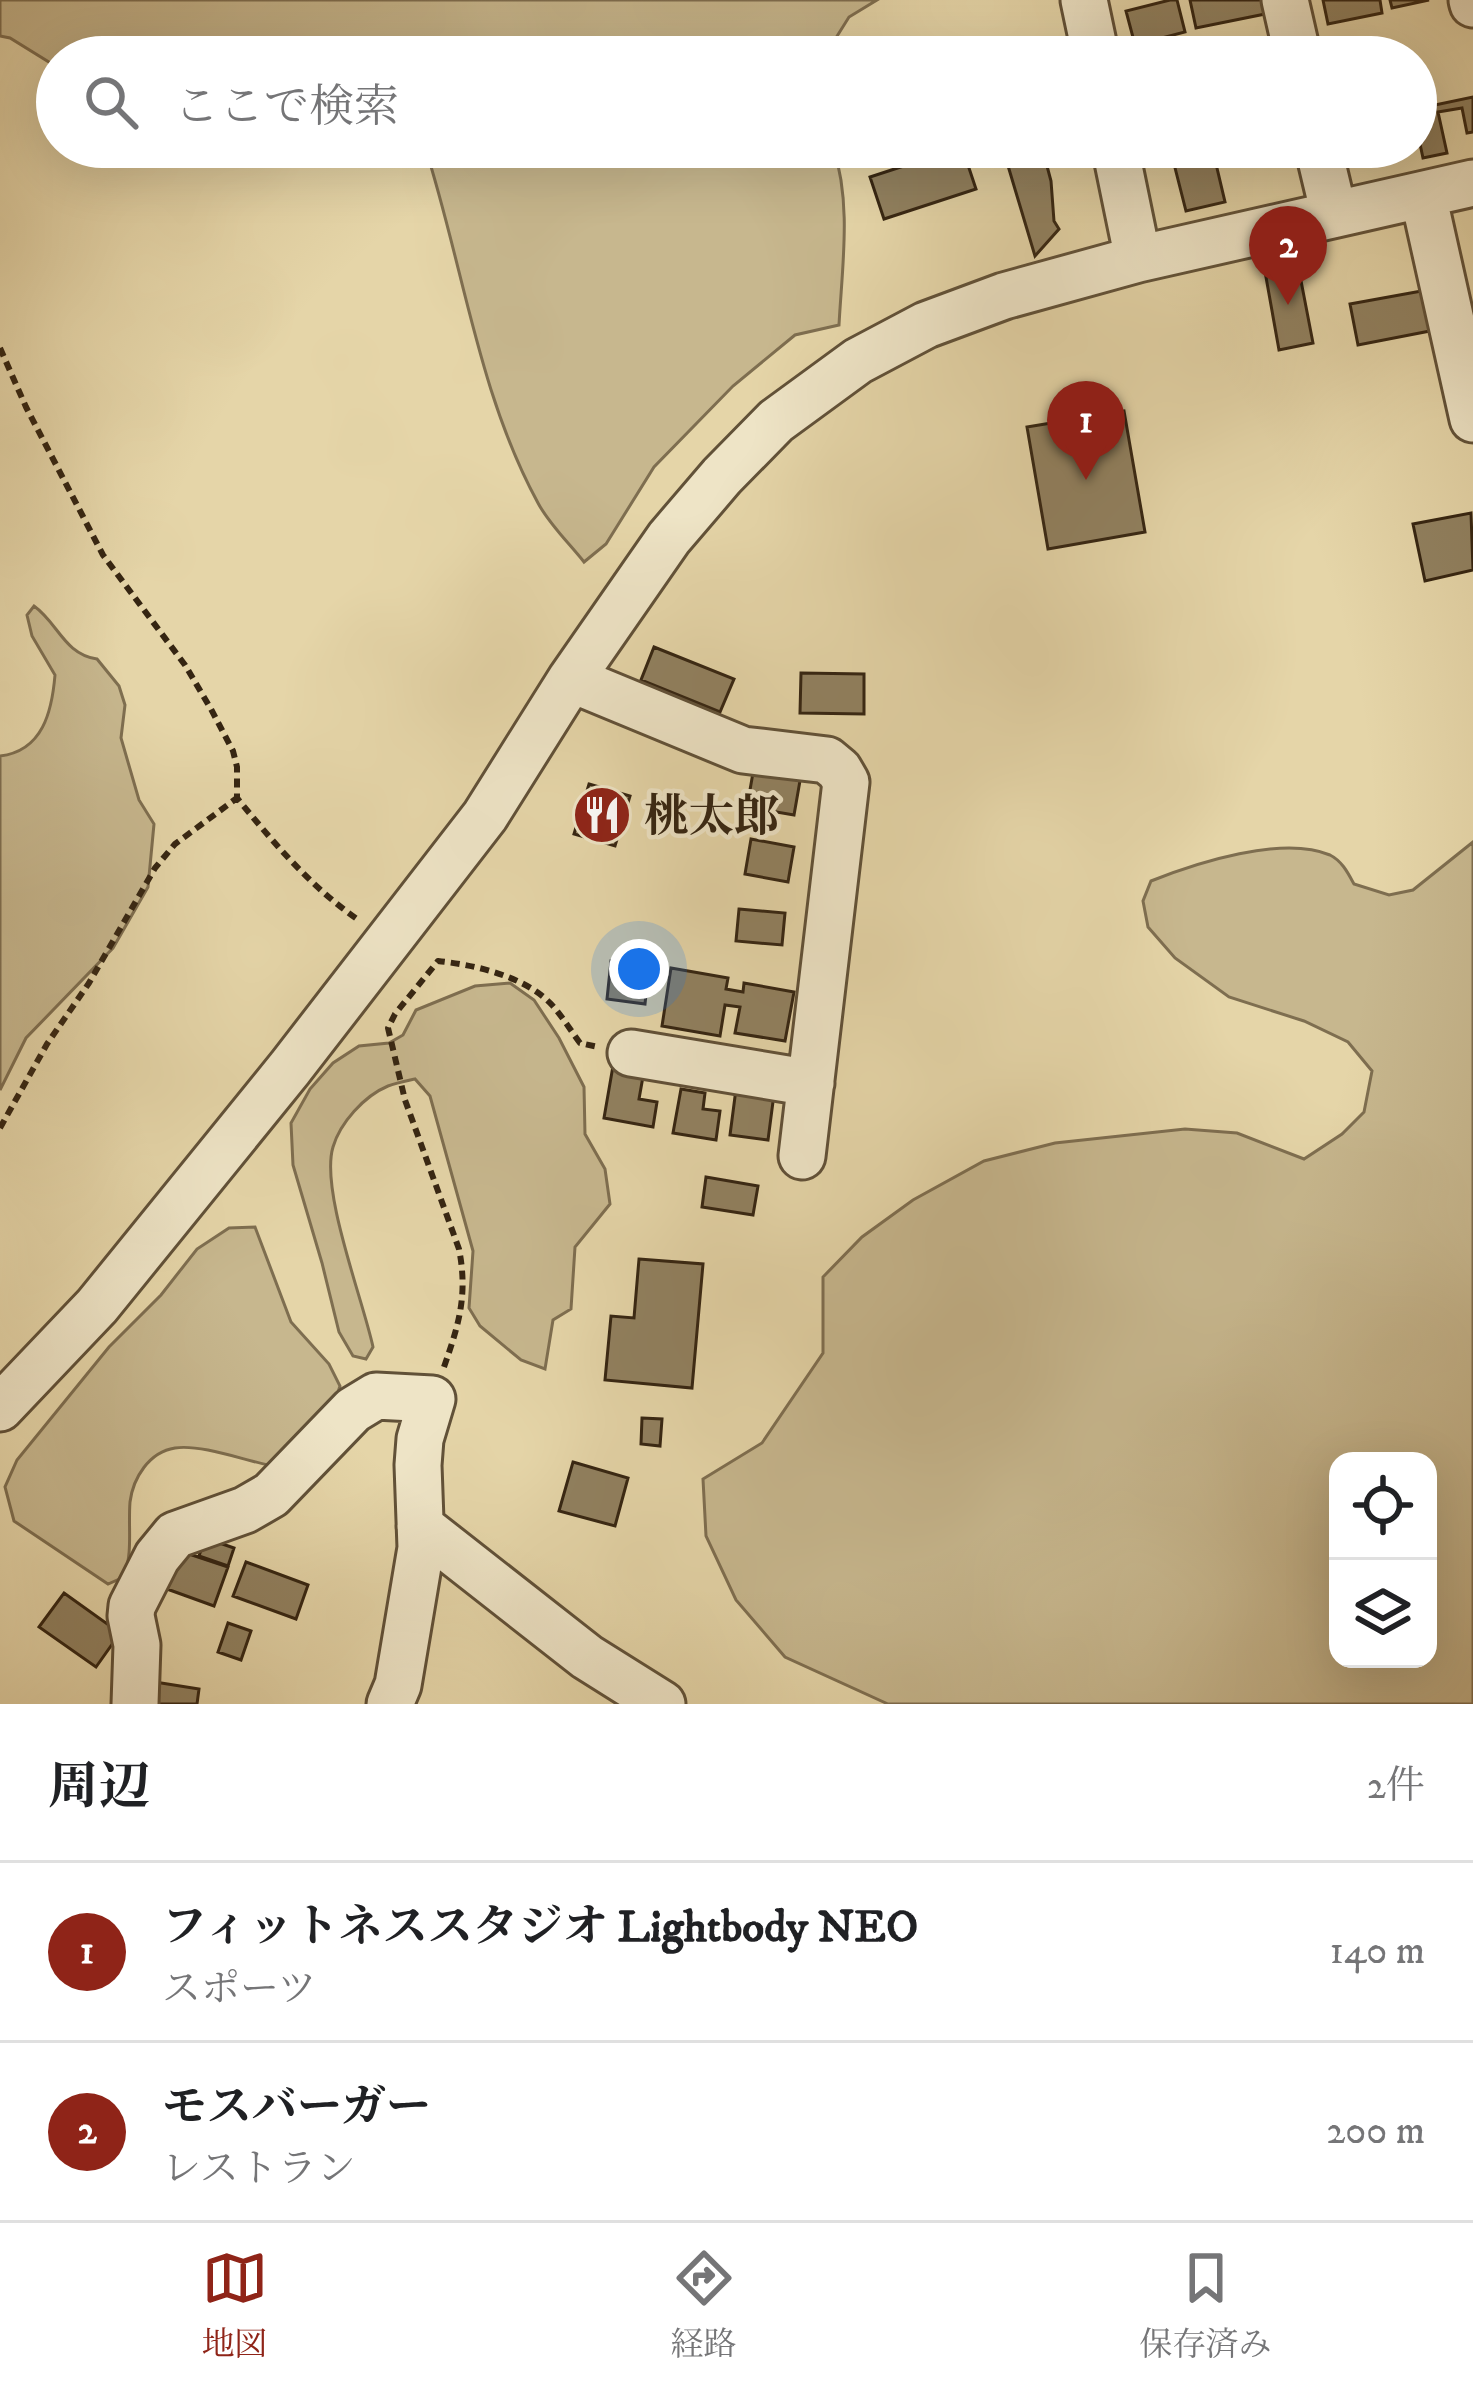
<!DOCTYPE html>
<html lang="ja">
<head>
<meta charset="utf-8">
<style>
  :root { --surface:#fff; --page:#f6f6f6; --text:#202124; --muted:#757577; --line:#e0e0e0; --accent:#8f2418 }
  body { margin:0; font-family:"IM FELL DW Pica","Noto Serif JP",serif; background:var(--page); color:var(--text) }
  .controls { position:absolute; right:36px; bottom:36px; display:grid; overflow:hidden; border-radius:24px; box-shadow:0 12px 48px #0002 }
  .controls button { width:108px; height:108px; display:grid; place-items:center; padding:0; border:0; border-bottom:3px solid var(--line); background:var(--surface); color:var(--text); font:60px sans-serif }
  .you { position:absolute; left:639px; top:969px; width:42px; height:42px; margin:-30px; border:9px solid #fff; border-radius:50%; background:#1a73e8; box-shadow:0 0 0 18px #1a73e833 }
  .badge { display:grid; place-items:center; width:78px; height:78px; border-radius:50%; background:var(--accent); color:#fff; font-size:39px; font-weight:700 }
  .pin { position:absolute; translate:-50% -99px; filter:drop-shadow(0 3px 6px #0008) }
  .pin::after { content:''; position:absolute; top:63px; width:42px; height:36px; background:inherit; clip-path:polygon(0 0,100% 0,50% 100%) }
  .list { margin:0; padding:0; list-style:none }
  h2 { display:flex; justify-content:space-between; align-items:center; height:156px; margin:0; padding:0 48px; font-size:51px }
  h2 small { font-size:39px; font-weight:400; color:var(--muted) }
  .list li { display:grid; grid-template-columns:78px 1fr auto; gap:36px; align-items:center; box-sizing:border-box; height:180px; padding:0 48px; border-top:3px solid var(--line) }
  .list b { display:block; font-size:45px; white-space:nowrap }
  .list p { margin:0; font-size:39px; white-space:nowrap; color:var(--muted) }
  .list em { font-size:39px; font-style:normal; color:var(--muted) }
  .icon { flex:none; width:66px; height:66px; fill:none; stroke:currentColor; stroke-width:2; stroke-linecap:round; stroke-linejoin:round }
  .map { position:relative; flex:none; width:1473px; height:1704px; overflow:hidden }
  .search { position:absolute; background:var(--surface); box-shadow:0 12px 48px #0002; left:36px; right:36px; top:36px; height:132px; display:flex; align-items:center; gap:30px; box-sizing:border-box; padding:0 42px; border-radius:66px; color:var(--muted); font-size:45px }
  .sheet { height:516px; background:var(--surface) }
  nav { display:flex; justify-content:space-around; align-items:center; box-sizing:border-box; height:168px; border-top:3px solid var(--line); background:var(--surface); font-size:33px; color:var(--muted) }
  nav a { display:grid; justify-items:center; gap:6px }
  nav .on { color:var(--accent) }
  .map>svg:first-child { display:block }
  .green { fill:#c7b78e; stroke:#7e6e50; stroke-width:3; fill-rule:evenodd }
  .building { fill:#918160; stroke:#352512; stroke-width:3 }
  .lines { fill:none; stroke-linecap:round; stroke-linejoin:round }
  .minor-casing { stroke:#615138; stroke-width:51 }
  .path { stroke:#352512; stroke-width:6; stroke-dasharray:9 6; stroke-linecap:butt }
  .minor { stroke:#eee4c6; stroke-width:45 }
  .labels { text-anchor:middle; stroke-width:9; stroke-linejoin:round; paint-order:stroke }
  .poi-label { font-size:45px; font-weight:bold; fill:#352512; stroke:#eee4c6; text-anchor:start }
</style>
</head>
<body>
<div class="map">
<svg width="1473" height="1704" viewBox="0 0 1473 1704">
  <rect width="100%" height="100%" fill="#e5d5a8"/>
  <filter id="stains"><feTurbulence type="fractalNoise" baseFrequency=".00167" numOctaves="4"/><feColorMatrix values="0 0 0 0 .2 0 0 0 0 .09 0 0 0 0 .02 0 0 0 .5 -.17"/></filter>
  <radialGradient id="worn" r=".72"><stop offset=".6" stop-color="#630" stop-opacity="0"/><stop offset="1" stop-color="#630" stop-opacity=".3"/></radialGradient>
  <path class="green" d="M0,0H877L849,17L824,57H57V67L10,38L0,36Z
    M425,147H833C852,203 842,267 839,325L795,335L733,386L654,467L606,544L584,562C569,543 549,524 538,503C478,393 463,265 425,147Z
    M34,606C58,623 64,654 97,659L119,686L125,705L121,738L139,800L154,824L148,887L113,948L26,1038L0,1090V756C43,751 52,711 55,675L32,636L27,615Z
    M1473,842V1704H888L785,1657L736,1600L706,1536L703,1479L762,1443L823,1353V1277L862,1237L913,1200L984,1161L1055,1143L1185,1129L1237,1133L1304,1159L1342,1134L1364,1112L1372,1071L1348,1042L1304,1021L1229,997L1175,958L1148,927L1143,901L1151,881C1196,863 1282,835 1330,855C1342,861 1348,873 1354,884L1389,895L1413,890ZM1338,1461H1428V1659H1338Z
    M510,983L534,1000L559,1038L584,1087L585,1134L605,1169L610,1204L575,1247L571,1309L553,1320L545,1369L521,1360L480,1326L469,1308L473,1251L430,1096L415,1079C406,1081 396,1083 388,1086C364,1096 340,1123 333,1147C320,1190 363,1300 373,1347L366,1359L353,1356L339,1332L322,1263L293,1165L291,1123L310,1089L333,1063L359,1046L389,1043L403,1035L416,1010L475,986Z
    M255,1227L291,1322L329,1364L340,1386L328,1422L268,1465C244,1460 200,1444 175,1448C149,1452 133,1478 130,1502C128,1529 133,1551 124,1577L108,1584L14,1521L5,1487L17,1460L109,1347L161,1295L197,1249L229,1228Z"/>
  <path class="building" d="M1170,0H1177L1185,32L1135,45L1126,11Z
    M1190,0H1262L1265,14L1196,28Z
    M1323,0H1380L1382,13L1328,24Z
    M1390,0H1429L1392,8Z
    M1388,46L1391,57H1335Z
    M1473,97V132L1467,133L1462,108L1438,112L1447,153L1423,158L1416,125V109Z
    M962,147L976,189L884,219L870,177Z
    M1007,147H1042L1051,181L1054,221L1059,229L1035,256L1003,149Z
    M1144,147H1212L1225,202L1186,211L1172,156L1148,162Z
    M1297,260L1313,343L1279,350L1264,266Z
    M1427,290L1435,330L1358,345L1350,304Z
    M1124,411L1145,532L1048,549L1027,427Z
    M1471,513L1473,570L1425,581L1413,524Z
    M654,647L734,679L720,712L641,680Z
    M801,673L864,674V714L800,713Z
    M754,767L801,775L794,815L747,807Z
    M589,784L630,796L615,846L574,834Z
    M751,839L794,847L788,882L745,874Z
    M739,909L785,913L782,945L736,941Z
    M611,961L649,965L645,1004L607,999Z
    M671,968L728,978L726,989L743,992L744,983L794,992L785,1041L735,1033L740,1007L725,1005L720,1036L662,1026Z
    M613,1066L644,1071L639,1099L657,1102L653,1127L604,1118Z
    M681,1089L705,1093L703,1109L720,1111L716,1140L673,1133Z
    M736,1089L774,1094L768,1140L730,1135Z
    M706,1177L758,1186L753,1215L702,1207Z
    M639,1259L703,1264L692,1388L605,1380L611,1316L634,1318Z
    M642,1418L662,1419L660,1446L641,1444Z
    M573,1462L628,1478L615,1526L559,1511Z
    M205,1538L234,1548L228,1566L199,1556Z
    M180,1551L228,1567L214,1606L167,1589Z
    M246,1562L308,1585L296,1619L233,1596Z
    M64,1593L120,1633L96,1667L39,1627Z
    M228,1623L251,1631L241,1660L218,1652Z
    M155,1682L199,1689L197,1704H151Z"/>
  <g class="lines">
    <defs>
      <path id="minor" d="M1084,0L1096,57
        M1285,0L1298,57
        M1472,0L1473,4
        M1115,147L1138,259
        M1318,147L1334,214
        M1423,195L1473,419
        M571,679L743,750L827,760L839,770L846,782L802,1156
        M631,1053L811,1083
        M0,1408L97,1306L290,1068L485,816L571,679L669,538L722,476L776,421L858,361L926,325L1004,296L1138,259L1473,183
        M420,1526L587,1657L662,1704
        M135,1704L137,1645L131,1616L132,1606L157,1557L175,1535L245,1510L271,1495L353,1410L376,1396L432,1399L420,1439L418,1465L421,1548L398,1685L390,1704"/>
    </defs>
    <use href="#minor" class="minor-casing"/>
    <path class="path" d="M0,348L26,407L103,555L185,665L211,709L233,751L237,767V798C273,842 310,886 357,919
      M0,1128L47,1044L89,983L155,868L175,844L237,798
      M444,1367C459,1324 468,1295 459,1249L405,1100L388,1028L395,1014L438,961C475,965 525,976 552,1005C562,1016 571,1031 580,1043L598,1047"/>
    <use href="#minor" class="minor"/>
  </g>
  <defs>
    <symbol id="restaurant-disc" viewBox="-11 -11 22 22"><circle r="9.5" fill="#8f2418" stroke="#eee4c6"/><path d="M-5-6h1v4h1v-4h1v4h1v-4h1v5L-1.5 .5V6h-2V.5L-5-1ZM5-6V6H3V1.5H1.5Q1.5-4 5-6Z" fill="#fff"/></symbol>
  </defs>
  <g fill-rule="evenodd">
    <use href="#restaurant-disc" x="569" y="782" width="66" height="66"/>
  </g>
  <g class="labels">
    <g class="poi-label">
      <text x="644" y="831">桃太郎</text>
    </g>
  </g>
  <rect width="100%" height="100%" filter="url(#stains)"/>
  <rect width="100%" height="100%" fill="url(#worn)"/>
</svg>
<div class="controls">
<button><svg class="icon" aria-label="locate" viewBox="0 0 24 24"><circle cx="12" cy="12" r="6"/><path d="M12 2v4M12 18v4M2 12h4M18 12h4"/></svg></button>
<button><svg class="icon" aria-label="layers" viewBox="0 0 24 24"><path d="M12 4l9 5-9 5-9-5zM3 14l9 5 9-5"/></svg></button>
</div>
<div class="you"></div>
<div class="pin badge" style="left:1086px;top:480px">1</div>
<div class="pin badge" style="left:1288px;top:305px">2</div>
<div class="search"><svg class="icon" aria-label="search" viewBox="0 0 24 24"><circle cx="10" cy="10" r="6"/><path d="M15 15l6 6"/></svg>ここで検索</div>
</div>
<section class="sheet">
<h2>周辺<small>2件</small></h2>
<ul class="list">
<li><span class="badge">1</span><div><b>フィットネススタジオ Lightbody NEO</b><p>スポーツ</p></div><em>140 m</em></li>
<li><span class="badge">2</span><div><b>モスバーガー</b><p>レストラン</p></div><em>200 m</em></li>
</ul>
</section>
<nav>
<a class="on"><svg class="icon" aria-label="map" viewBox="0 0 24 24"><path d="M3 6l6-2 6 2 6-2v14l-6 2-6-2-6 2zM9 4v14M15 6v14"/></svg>地図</a>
<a><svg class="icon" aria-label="directions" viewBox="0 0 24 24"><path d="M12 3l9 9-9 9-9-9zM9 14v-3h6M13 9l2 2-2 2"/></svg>経路</a>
<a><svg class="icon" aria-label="saved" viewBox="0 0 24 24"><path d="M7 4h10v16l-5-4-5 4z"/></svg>保存済み</a>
</nav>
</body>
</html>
